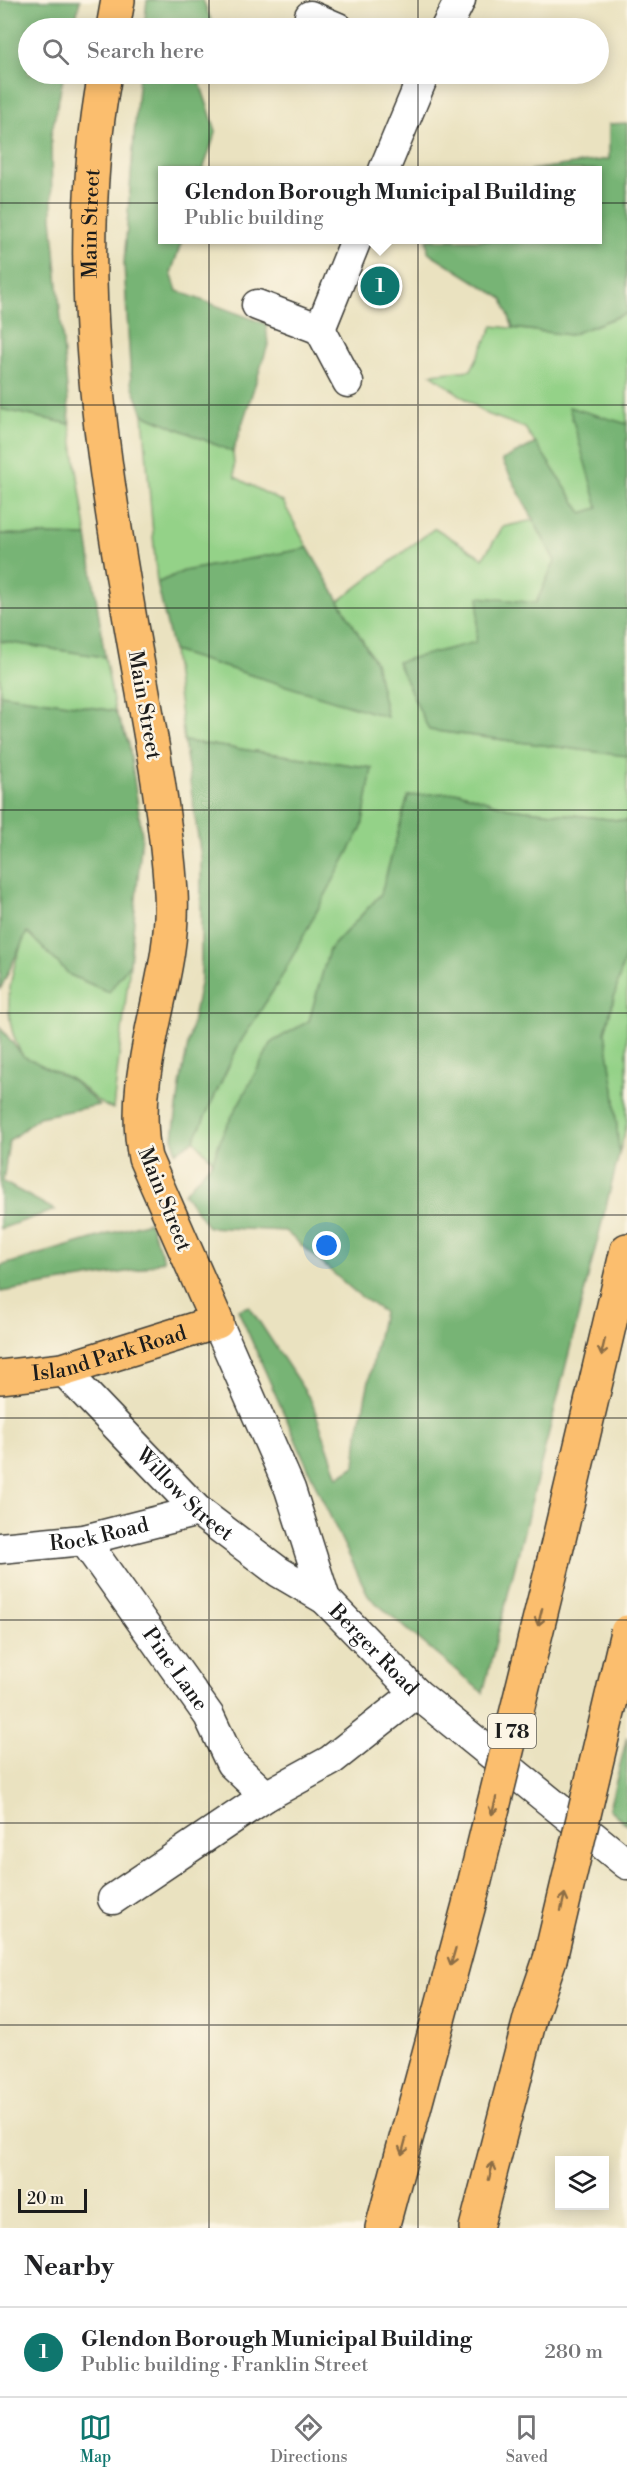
<!DOCTYPE html>
<html lang="en">
<head>
<meta charset="utf-8">
<style>
  :root { --surface:#fff; --page:#f6f6f6; --text:#202124; --muted:#757577; --line:#e0e0e0; --accent:#0f766e }
  body { margin:0; font-family:"Libre Bodoni",serif; background:var(--page); color:var(--text) }
  .controls { position:absolute; right:18px; bottom:18px; display:grid; overflow:hidden; border-radius:0px; box-shadow:0 3px 15px #0003 }
  .controls button { width:54px; height:54px; display:grid; place-items:center; padding:0; border:0; border-bottom:2px solid var(--line); background:var(--surface); color:var(--text); font:30px sans-serif }
  .scale { position:absolute; left:18px; bottom:15px; width:69px; box-sizing:border-box; padding-left:6px; border:3px solid #1c1c1c; border-top:0; font-size:16px; line-height:21px; white-space:nowrap; color:#1c1c1c; -webkit-text-stroke:4px #fcf5e5; paint-order:stroke }
  .you { position:absolute; left:327px; top:1246px; width:21px; height:21px; margin:-15px; border:4px solid #fff; border-radius:50%; background:#1a73e8; box-shadow:0 0 0 9px #1a73e833 }
  .badge { display:grid; place-items:center; width:39px; height:39px; border-radius:50%; background:var(--accent); color:#fff; font-size:20px; font-weight:700 }
  .pin { position:absolute; translate:-50% -50%; border:3px solid #fff; box-shadow:0 2px 6px #0006 }
  .popup { position:absolute; left:158px; top:166px; width:444px; height:78px; box-sizing:border-box; display:grid; place-content:center; border-radius:0px; background:var(--surface); filter:drop-shadow(0 2px 4px #0005); font-size:20px; white-space:nowrap; color:var(--muted) }
  .popup b { font-size:22px; color:var(--text) }
  .popup::after { content:''; position:absolute; left:50%; top:100%; margin-left:-12px; border:12px solid transparent; border-top-color:var(--surface) }
  .list { margin:0; padding:0; list-style:none }
  h2 { display:flex; justify-content:space-between; align-items:center; height:78px; margin:0; padding:0 24px; font-size:26px }
  h2 small { font-size:20px; font-weight:400; color:var(--muted) }
  .list li { display:grid; grid-template-columns:39px 1fr auto; gap:18px; align-items:center; box-sizing:border-box; height:90px; padding:0 24px; border-top:2px solid var(--line) }
  .list b { display:block; font-size:22px; white-space:nowrap }
  .list p { margin:0; font-size:20px; white-space:nowrap; color:var(--muted) }
  .list em { font-size:20px; font-style:normal; color:var(--muted) }
  .icon { flex:none; width:33px; height:33px; fill:none; stroke:currentColor; stroke-width:2; stroke-linecap:round; stroke-linejoin:round }
  .map { position:relative; flex:none; width:627px; height:2228px; overflow:hidden }
  .search { position:absolute; background:var(--surface); box-shadow:0 3px 15px #0003; left:18px; right:18px; top:18px; height:66px; display:flex; align-items:center; gap:15px; box-sizing:border-box; padding:0 21px; border-radius:33px; color:var(--muted); font-size:22px }
  .sheet { height:168px; background:var(--surface) }
  nav { display:flex; justify-content:space-around; align-items:center; box-sizing:border-box; height:84px; border-top:2px solid var(--line); background:var(--surface); font-size:16px; color:var(--muted) }
  nav a { display:grid; justify-items:center; gap:3px }
  nav .on { color:var(--accent) }
  .map>svg:first-child { display:block }
  .green { fill:#94d288; stroke:#587752; stroke-width:1.5 }
  .forest { fill:#77b474; stroke:#4a6848; stroke-width:1.5 }
  .lines { fill:none; stroke-linecap:round; stroke-linejoin:round }
  .minor-casing { stroke:#3b3a35; stroke-width:33 }
  .major-casing { stroke:#3b3a35; stroke-width:36 }
  .highway-casing { stroke:#3b3a35; stroke-width:36 }
  .minor { stroke:#fff; stroke-width:30 }
  .major { stroke:#fbbe6e; stroke-width:33 }
  .highway { stroke:#fbbe6e; stroke-width:33 }
  .highway-bridge-casing { stroke:#3b3a35; stroke-width:36; stroke-linecap:butt }
  .highway-bridge { stroke:#fbbe6e; stroke-width:33 }
  .oneway { stroke:#8c6d45 }
  .grid { fill:none; stroke:#1c1c1c; stroke-width:1.5; stroke-opacity:0.55 }
  .labels { text-anchor:middle; stroke-width:5; stroke-linejoin:round; paint-order:stroke }
  .shield { fill:#fcf5e5; stroke:#5f5d58; stroke-width:1.5 }
  .shield-label { font-size:20px; font-weight:bold; fill:#1c1c1c }
  .street-label { font-size:21px; fill:#1c1c1c; stroke:#fcf5e5 }
</style>
</head>
<body>
<div class="map">
<svg width="627" height="2228" viewBox="0 0 627 2228">
  <rect width="100%" height="100%" fill="#fcf5e5"/>
  <filter id="ink" filterUnits="userSpaceOnUse"><feTurbulence type="fractalNoise" baseFrequency=".0167" numOctaves="2"/><feDisplacementMap in="SourceGraphic" scale="12" xChannelSelector="R" yChannelSelector="G"/><feConvolveMatrix kernelMatrix="1 2 1 2 8 2 1 2 1" color-interpolation-filters="sRGB"/></filter>
  <filter id="wash" filterUnits="userSpaceOnUse"><feTurbulence type="fractalNoise" baseFrequency=".008" numOctaves="4" result="noise"/><feDisplacementMap in="SourceGraphic" scale="24" xChannelSelector="R" yChannelSelector="G"/><feGaussianBlur stdDeviation="1.35" result="paint"/><feColorMatrix in="noise" values="0 0 0 0 0 0 0 0 0 0 0 0 0 0 0 0 0 1.4 0 .05"/><feComposite in="paint" operator="in"/></filter>
  <g filter="url(#wash)">
    <rect width="100%" height="100%" fill="#eae2c0"/>
    <path class="green" d="M627,313V424L570,408L599,508L582,513L525,428L487,414L431,374L471,370L493,326L570,335Z
      M0,409L70,424L87,536L0,534Z
      M143,414L233,452L235,477L283,502L308,548L184,571L157,583Z
      M533,520L555,561L536,603L479,597L477,642L398,662L429,730L627,756V821L508,808L459,792L408,796L381,894L329,950L309,1021L272,1042L222,1135L213,1161L194,1140L239,1044L278,983L362,827L372,768L184,741L173,651L387,717L375,662L339,601L435,528L483,558L503,527Z
      M0,641L105,657L115,711L0,694Z
      M27,932L70,975L108,992L130,963L113,1109C94,1103 86,1087 69,1078C55,1071 35,1066 23,1056C0,1019 8,974 27,932Z
      M627,948V1123L619,1155L614,1090L605,1032Z"/>
    <path class="forest" d="M0,0H80L74,28H28V74H64L51,135L52,217L70,424L0,409Z
      M147,0H203L214,28H144Z
      M139,74H203L199,80L216,131L203,170H162V240H182L171,273L177,291L266,324L268,345L233,452L143,414L131,382L124,264Z
      M627,123V313L570,335L513,328L503,299L428,252L427,240H598V170H530L609,159V124Z
      M569,407L627,424V756L429,730L397,662L476,642L479,597L536,603L555,561L502,460L536,443L582,513L598,508Z
      M0,534L87,536L105,657L0,641Z
      M308,548L375,662L387,717L173,651L157,583L184,571Z
      M0,694L115,711L129,744L142,835L130,963L109,992L70,975L27,932L0,990Z
      M184,741L372,768L362,827L278,983L239,1044L194,1140L176,1152L173,1137L181,1079L201,979V858Z
      M459,792L508,808L627,821V948L605,1032L614,1090L619,1155L483,1693L369,1597L320,1495L238,1310L249,1306L312,1402L338,1477L355,1466L358,1434L383,1312L355,1292L285,1231L208,1227L184,1193L213,1161L222,1135L272,1042L309,1021L329,950L381,894L408,796Z
      M0,1027L23,1056L72,1080L99,1105L39,1117L9,1141L3,1182L55,1210L0,1229Z
      M149,1222L164,1260L138,1270L0,1292V1266Z
      M627,1737V1825L609,1809Z"/>
  </g>
  <g filter="url(#ink)">
    <g class="lines">
      <defs>
        <g id="minor">
          <path d="M310,16L338,28"/>
          <path d="M446,28L460,0"/>
          <path d="M384,170L424,74"/>
          <path d="M257,305L320,329L348,382"/>
          <path d="M320,329L356,240"/>
          <path id="s1" d="M217,1322L290,1489L325,1599L416,1693L627,1864"/>
          <path id="s2" d="M63,1370L198,1511L279,1572L325,1599"/>
          <path id="s3" d="M84,1540L209,1716L231,1763L266,1796"/>
          <path id="s4" d="M0,1548L84,1540L198,1511"/>
          <path d="M113,1899L266,1796L330,1761L416,1693"/>
        </g>
        <g id="major">
          <path d="M113,28L118,0"/>
          <path id="s5" d="M0,1377L63,1370L217,1322L145,1158C127,1067 176,983 171,892C165,806 148,722 133,637C101,452 70,260 105,74"/>
        </g>
        <path id="highway" d="M554,1560L627,1250
          M382,2228L470,1901
          M476,2228L531,2015L550,1959"/>
      </defs>
      <use href="#minor" class="minor-casing"/>
      <use href="#major" class="major-casing"/>
      <use href="#highway" class="highway-casing"/>
      <use href="#minor" class="minor"/>
      <use href="#major" class="major"/>
      <use href="#highway" class="highway"/>
      <defs>
        <path id="highway-bridge" d="M470,1901L554,1560
          M550,1959L627,1632"/>
      </defs>
      <use href="#highway-bridge" class="highway-bridge-casing"/>
      <use href="#highway-bridge" class="highway-bridge"/>
    </g>
    <defs><path id="oneway-shaft" d="M-6 0H5M1.5-3L5.5 0L1.5 3" fill="none" stroke-width="1.6" stroke-linecap="round" stroke-linejoin="round" transform="scale(1.5)"/></defs>
    <g class="oneway">
      <use href="#oneway-shaft" transform="translate(603 1347) rotate(103)"/>
      <use href="#oneway-shaft" transform="translate(540 1617) rotate(104)"/>
      <use href="#oneway-shaft" transform="translate(494 1806) rotate(104)"/>
      <use href="#oneway-shaft" transform="translate(563 1902) rotate(-77)"/>
      <use href="#oneway-shaft" transform="translate(453 1957) rotate(106)"/>
      <use href="#oneway-shaft" transform="translate(404 2146) rotate(105)"/>
      <use href="#oneway-shaft" transform="translate(491 2171) rotate(-76)"/>
    </g>
  </g>
  <path class="grid" d="M209,0V28M418,0V28M209,74V2228M418,74V2228M0,203H627M0,405H627M0,608H627M0,810H627M0,1013H627M0,1215H627M0,1418H627M0,1620H627M0,1823H627M0,2025H627"/>
  <g class="labels">
    <rect class="shield" x="488" y="1714" width="48" height="34" rx="4.5"/>
    <g class="shield-label">
      <text x="512" y="1738">I 78</text>
    </g>
    <g class="street-label">
      <text dy="7" stroke="none"><textPath href="#s5" startOffset="1347">Main Street</textPath></text>
      <text transform="translate(145 705) rotate(80)" y="7">Main Street</text>
      <text transform="translate(165 1199) rotate(68)" y="7">Main Street</text>
      <text dy="7" stroke="none"><textPath href="#s5" startOffset="112">Island Park Road</textPath></text>
      <text dy="7" stroke="none"><textPath href="#s2" startOffset="174">Willow Street</textPath></text>
      <text dy="7" stroke="none"><textPath href="#s4" startOffset="100">Rock Road</textPath></text>
      <text dy="7" stroke="none"><textPath href="#s1" startOffset="368">Berger Road</textPath></text>
      <text dy="7" stroke="none"><textPath href="#s3" startOffset="158">Pine Lane</textPath></text>
    </g>
  </g>
</svg>
<div class="controls">
<button><svg class="icon" aria-label="layers" viewBox="0 0 24 24"><path d="M12 4l9 5-9 5-9-5zM3 14l9 5 9-5"/></svg></button>
</div>
<div class="scale">20 m</div>
<div class="you"></div>
<div class="pin badge" style="left:380px;top:286px">1</div>
<div class="popup"><b>Glendon Borough Municipal Building</b>Public building</div>
<div class="search"><svg class="icon" aria-label="search" viewBox="0 0 24 24"><circle cx="10" cy="10" r="6"/><path d="M15 15l6 6"/></svg>Search here</div>
</div>
<section class="sheet">
<h2>Nearby<small></small></h2>
<ul class="list">
<li><span class="badge">1</span><div><b>Glendon Borough Municipal Building</b><p>Public building · Franklin Street</p></div><em>280 m</em></li>
</ul>
</section>
<nav>
<a class="on"><svg class="icon" aria-label="map" viewBox="0 0 24 24"><path d="M3 6l6-2 6 2 6-2v14l-6 2-6-2-6 2zM9 4v14M15 6v14"/></svg>Map</a>
<a><svg class="icon" aria-label="directions" viewBox="0 0 24 24"><path d="M12 3l9 9-9 9-9-9zM9 14v-3h6M13 9l2 2-2 2"/></svg>Directions</a>
<a><svg class="icon" aria-label="saved" viewBox="0 0 24 24"><path d="M7 4h10v16l-5-4-5 4z"/></svg>Saved</a>
</nav>
</body>
</html>
